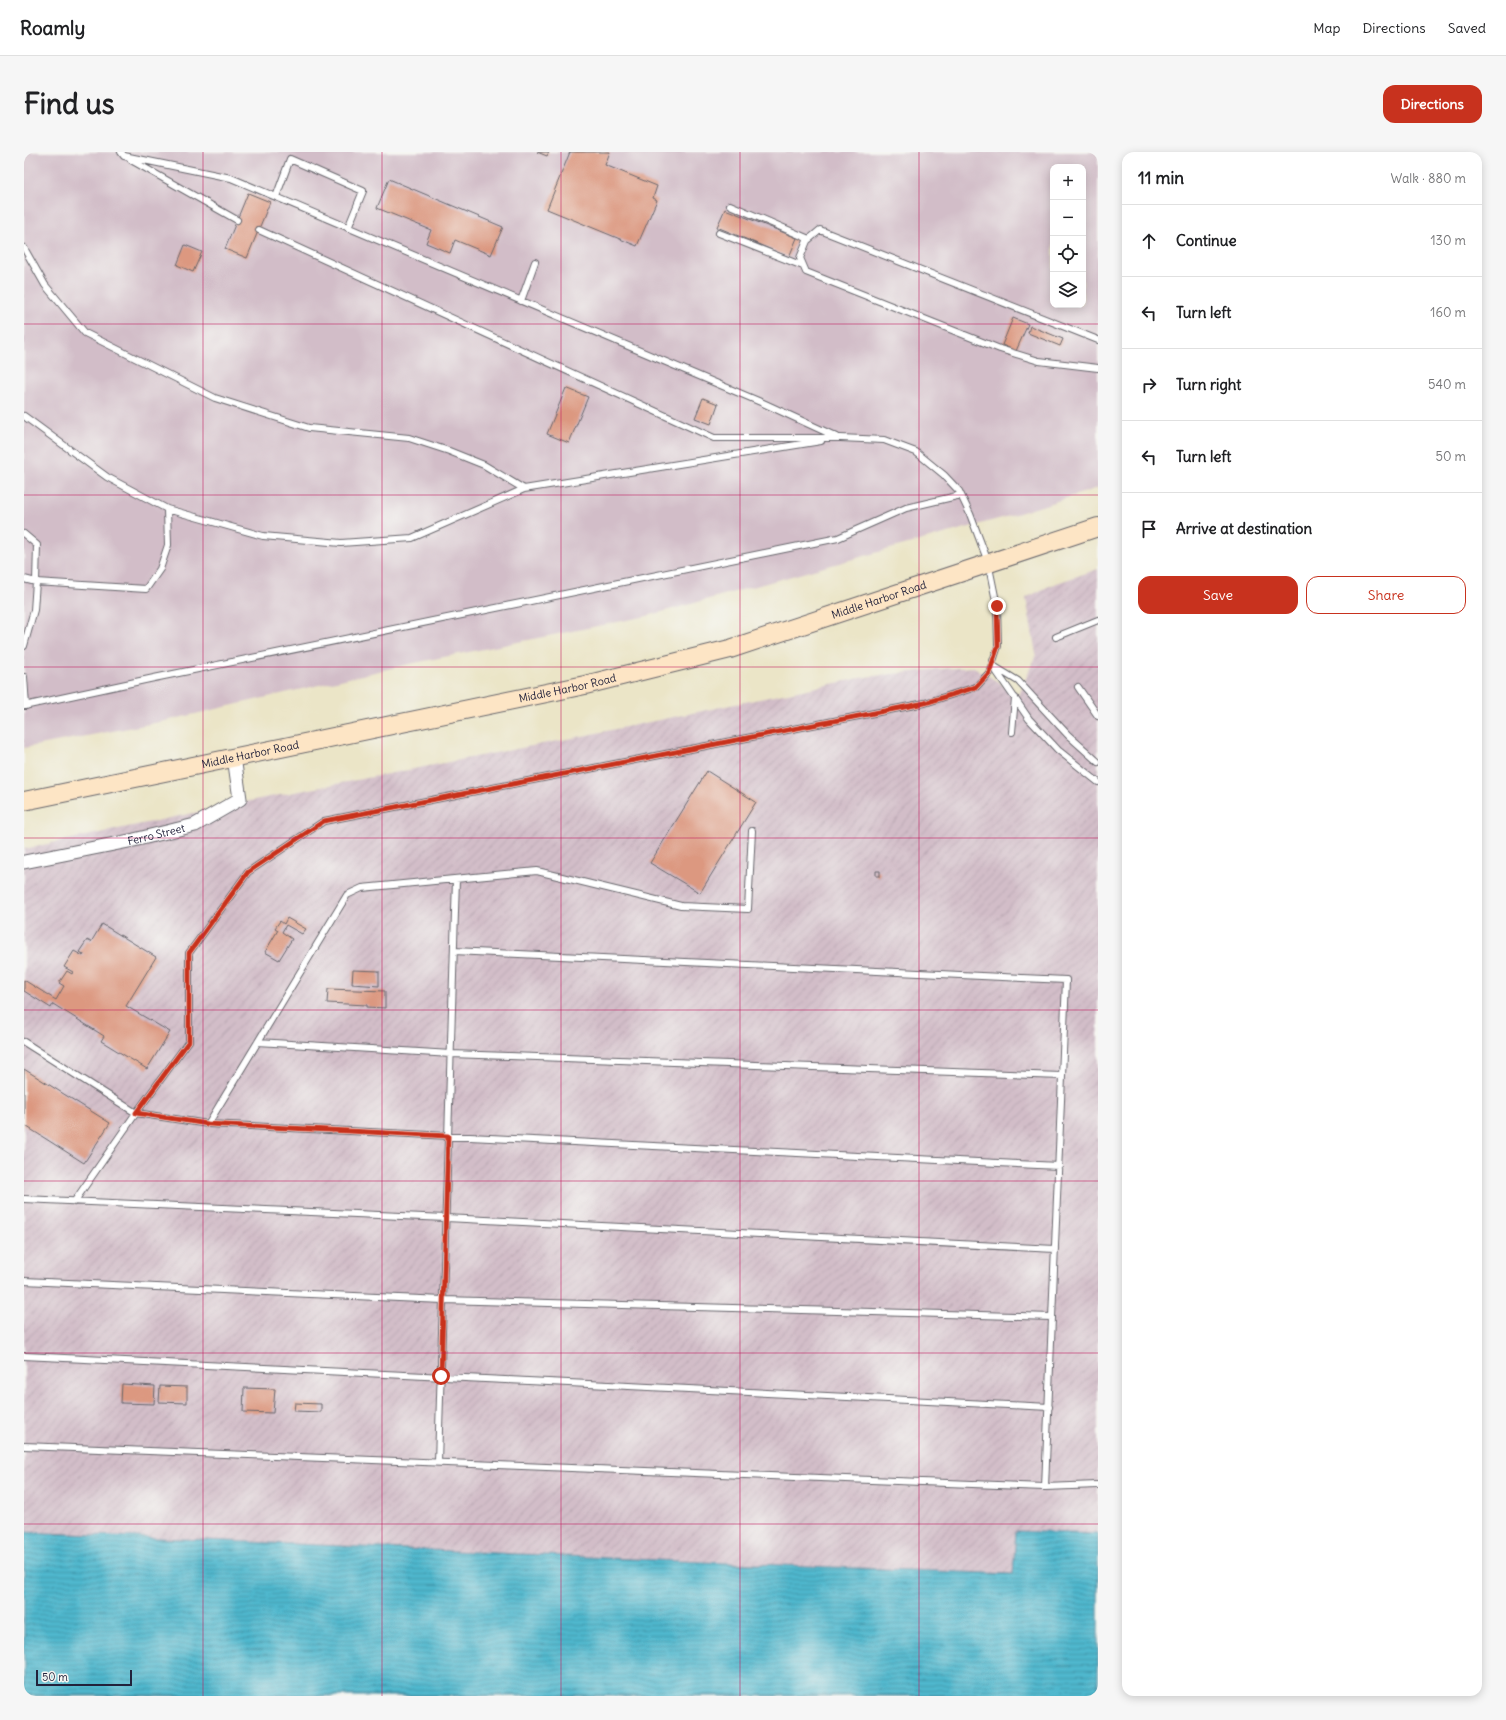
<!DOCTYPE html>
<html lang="en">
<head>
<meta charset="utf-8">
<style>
  :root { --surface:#fff; --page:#f6f6f6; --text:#202124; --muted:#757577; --line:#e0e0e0; --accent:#c8321e }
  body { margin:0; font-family:Delius,sans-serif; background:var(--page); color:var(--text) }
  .controls { position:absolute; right:12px; top:12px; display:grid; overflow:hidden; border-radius:8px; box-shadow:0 2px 10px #0003 }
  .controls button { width:36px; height:36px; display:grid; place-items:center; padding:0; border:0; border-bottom:1px solid var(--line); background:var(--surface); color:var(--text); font:20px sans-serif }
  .scale { position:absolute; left:12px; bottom:10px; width:96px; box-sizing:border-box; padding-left:4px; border:2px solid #22223b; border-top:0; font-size:11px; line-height:14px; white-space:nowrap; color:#22223b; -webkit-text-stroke:3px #f6f6f2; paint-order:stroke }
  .stop { position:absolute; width:12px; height:12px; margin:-9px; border:3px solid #c8321e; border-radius:50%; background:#fff }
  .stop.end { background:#c8321e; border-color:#fff; box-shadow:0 1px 4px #0008 }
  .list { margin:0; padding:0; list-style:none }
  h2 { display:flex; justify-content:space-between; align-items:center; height:52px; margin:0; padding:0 16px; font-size:17px }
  h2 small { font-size:13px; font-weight:400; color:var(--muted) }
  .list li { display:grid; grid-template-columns:26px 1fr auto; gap:12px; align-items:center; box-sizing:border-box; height:72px; padding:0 16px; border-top:1px solid var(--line) }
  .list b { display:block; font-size:15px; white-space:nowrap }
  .list em { font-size:13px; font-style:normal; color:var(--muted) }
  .actions { display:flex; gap:8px; padding:12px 16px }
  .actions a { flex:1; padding:9px 0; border:1px solid var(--accent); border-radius:12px; text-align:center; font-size:14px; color:var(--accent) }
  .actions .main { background:var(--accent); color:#fff }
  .icon { flex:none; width:22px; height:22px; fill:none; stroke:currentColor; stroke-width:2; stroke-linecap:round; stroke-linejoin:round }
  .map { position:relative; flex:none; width:1074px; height:1544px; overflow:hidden; border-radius:12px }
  header { display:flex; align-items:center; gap:24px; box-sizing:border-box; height:56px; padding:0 20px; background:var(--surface); border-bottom:1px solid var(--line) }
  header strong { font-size:19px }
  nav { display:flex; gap:22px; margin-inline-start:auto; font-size:14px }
  .intro { display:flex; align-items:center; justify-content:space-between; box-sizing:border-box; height:96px; padding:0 24px }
  h1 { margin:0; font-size:28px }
  .button { padding:10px 18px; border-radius:12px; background:var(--accent); color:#fff; font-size:14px; font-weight:700 }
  main { display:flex; gap:24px; padding:0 24px }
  aside { flex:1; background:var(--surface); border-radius:12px; box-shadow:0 2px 10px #0003 }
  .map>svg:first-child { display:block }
  .industrial { fill:url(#industrial-furrows) }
  .railway { fill:#d2bdc8; fill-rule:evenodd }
  .water { fill:url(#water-rules); stroke:#386c84 }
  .building { fill:#dc9880 }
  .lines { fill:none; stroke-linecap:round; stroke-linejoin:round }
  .service-casing { stroke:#68666c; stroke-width:8 }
  .minor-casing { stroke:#68666c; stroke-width:15 }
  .secondary-casing { stroke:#68666c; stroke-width:20 }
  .service { stroke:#fff; stroke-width:6 }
  .minor { stroke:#fff; stroke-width:13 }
  .secondary { stroke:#fde5c5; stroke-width:18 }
  .route { stroke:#c8321e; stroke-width:5 }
  .grid { fill:none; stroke:#c2185b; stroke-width:1; stroke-opacity:0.55 }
  .labels { text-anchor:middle; stroke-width:3.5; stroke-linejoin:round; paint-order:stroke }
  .street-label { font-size:11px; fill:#22223b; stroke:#f6f6f2 }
</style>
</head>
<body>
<header>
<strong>Roamly</strong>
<nav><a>Map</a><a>Directions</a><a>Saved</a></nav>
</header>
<div class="intro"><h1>Find us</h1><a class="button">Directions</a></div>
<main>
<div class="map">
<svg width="1074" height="1544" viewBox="0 0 1074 1544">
  <defs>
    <pattern id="industrial-furrows" width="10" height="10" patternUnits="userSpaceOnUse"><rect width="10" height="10" fill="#d2bdc8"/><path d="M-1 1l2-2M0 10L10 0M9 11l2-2" fill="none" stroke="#b4a2ad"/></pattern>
    <pattern id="water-rules" width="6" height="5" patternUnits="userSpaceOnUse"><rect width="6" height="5" fill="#4fb7cd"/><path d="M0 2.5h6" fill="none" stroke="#4194a8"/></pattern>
  </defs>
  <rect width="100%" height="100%" fill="#f6f6f2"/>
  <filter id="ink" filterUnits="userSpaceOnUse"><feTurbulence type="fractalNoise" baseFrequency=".025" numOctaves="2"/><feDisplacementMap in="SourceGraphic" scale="8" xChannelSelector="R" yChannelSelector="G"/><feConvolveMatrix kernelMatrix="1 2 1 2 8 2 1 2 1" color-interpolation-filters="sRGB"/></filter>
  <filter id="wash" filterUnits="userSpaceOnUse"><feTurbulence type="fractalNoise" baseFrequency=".012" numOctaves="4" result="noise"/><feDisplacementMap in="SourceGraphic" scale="16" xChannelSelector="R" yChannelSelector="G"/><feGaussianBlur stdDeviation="0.9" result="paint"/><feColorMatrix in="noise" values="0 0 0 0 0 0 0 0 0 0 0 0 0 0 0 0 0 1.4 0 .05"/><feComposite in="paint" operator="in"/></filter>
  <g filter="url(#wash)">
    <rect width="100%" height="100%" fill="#ebe5c7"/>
    <path class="industrial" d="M1074,417V1382L992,1379L990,1422L653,1409L0,1380V697L240,646L544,587L841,525L915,517L950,515L995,543L1012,502L1002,446L1027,433Z"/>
    <path class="railway" d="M0,0H1074V336L989,363L623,464L385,512L141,569L0,596ZM1029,15H1059V153H1029Z"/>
    <path class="water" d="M992,1379L1074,1382V1544H0V1380L653,1409L989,1422Z"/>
    <g id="blocks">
      <path class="building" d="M513,0H525L523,4Z
        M546,0H586L581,13L633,34L629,46L633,48L613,94L523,57Z
        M365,27L479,75L467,103L431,88L426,101L402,91L407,78L353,56Z
        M224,41L246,50L223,106L201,97Z
        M701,57L773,86L765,105L693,75Z
        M161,93L178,100L169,120L153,113Z
        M989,166L1004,172L992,199L978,193Z
        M1006,174L1039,187L1036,194L1004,181Z
        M542,236L564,245L545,291L523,282Z
        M679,246L694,252L687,272L671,266Z
        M683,619L732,650L676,741L626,711Z
        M852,719H856V724H852Z
        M263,766L282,777L278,782L262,773L258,780L268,787L255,808L241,800L254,778L251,776L256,769L260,772Z
        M78,772L132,805L102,854L146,880L123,917L77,889L80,884L29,852L27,856L0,839V828L32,848L40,834L35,831L43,819L48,822L49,820L40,815L50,799L59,804L60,802L55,800L63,788L67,790Z
        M329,818L355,819V834L328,832Z
        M304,837L361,839V856L343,855V853L303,851Z
        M0,917L86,971L60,1011L0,973Z
        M98,1232L131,1234L130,1252L97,1251Z
        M136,1234L163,1235V1251L135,1250Z
        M220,1236L251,1237L249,1261L219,1260Z
        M271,1251L297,1252V1260L270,1259Z"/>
    </g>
  </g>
  <g filter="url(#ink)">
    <use href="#blocks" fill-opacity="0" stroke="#68666c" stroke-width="1"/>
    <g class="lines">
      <defs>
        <path id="service" d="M97,0L100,4L207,26L739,251L813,285
          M107,8L213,68
          M252,45L266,7L339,39L324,76
          M706,53L785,87
          M695,81L779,114
          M0,96L21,133L61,181L191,246L285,276L385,286L425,299L460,313L500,337
          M497,149L511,110
          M1074,188L796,78L783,89L776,106L782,120L976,197L1015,209L1074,216
          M0,264L83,325L143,357L144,393L136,417L122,437L12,430L10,458L0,494
          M143,357L239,384L317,391L388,386L500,337L797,289
          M0,382L13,393L12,430L0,427
          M1032,485L1074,468
          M968,513L1005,567L1034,598L1074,630
          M971,515L994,529L1044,583L1074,610
          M0,525L2,554
          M1054,535L1074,564
          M0,554L130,526L814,386L882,356L937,343
          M988,580L991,546
          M430,799L1042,828L1021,1335
          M0,890L112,961L184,972L323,743L338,736L513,719L657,754L724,757L728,679
          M234,890L427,902L1038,924
          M184,972L1035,1014
          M0,1047L422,1066L1031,1097
          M50,1050L112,961L165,889V801L224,720L300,669L901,551L952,535L965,521L974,494L973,454L964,410L946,362L935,339L920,323L892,300L860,288L816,286H690L235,78
          M0,1129L419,1148L1028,1165
          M0,1204L1025,1255
          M0,1294L1021,1335L1074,1333
          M414,1310L432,727"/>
        <g id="minor">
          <path id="s1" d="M0,710L110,688L171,673L216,647L210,605"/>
        </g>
        <g id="secondary">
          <path id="s2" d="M0,649L561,533L706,497L1074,375"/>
        </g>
      </defs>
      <use href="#service" class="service-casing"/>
      <use href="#minor" class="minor-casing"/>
      <use href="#secondary" class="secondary-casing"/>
      <use href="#service" class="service"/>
      <use href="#minor" class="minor"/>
      <use href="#secondary" class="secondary"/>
    </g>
  </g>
  <g class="lines" filter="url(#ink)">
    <path class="route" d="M417,1224L424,984L184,972L112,961L165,889V801L224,720L300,669L901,551L952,535L965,521L974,494L973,454"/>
  </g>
  <path class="grid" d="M179,0V1544M358,0V1544M537,0V1544M716,0V1544M895,0V1544M0,172H1074M0,343H1074M0,515H1074M0,686H1074M0,858H1074M0,1029H1074M0,1201H1074M0,1372H1074"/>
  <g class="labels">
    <g class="street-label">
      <text dy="4" stroke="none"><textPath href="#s2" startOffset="879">Middle Harbor Road</textPath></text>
      <text dy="4" stroke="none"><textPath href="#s2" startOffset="555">Middle Harbor Road</textPath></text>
      <text dy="4" stroke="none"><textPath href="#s2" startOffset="231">Middle Harbor Road</textPath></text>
      <text dy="4" stroke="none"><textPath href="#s1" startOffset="135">Ferro Street</textPath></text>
    </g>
  </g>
</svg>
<div class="controls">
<button>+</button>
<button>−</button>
<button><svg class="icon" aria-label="locate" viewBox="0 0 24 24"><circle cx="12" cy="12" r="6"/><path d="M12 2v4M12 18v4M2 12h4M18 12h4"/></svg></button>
<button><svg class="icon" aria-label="layers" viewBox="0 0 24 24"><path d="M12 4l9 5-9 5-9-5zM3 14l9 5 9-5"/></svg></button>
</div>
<div class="scale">50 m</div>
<div class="stop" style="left:417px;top:1224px"></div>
<div class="stop end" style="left:973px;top:454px"></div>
</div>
<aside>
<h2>11 min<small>Walk · 880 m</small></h2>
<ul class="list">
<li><svg class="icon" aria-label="ahead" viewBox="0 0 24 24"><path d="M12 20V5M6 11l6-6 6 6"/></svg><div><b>Continue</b></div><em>130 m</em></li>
<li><svg class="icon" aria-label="left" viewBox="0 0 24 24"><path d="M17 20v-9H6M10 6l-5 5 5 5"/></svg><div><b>Turn left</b></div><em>160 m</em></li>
<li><svg class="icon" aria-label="right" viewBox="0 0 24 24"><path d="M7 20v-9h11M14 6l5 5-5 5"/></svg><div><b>Turn right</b></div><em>540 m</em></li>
<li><svg class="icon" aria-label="left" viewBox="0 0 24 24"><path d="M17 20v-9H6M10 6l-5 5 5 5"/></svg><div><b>Turn left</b></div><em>50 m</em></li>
<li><svg class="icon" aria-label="arrive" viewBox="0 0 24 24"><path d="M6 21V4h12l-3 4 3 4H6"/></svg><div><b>Arrive at destination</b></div></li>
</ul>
<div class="actions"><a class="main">Save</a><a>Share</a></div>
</aside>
</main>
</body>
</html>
